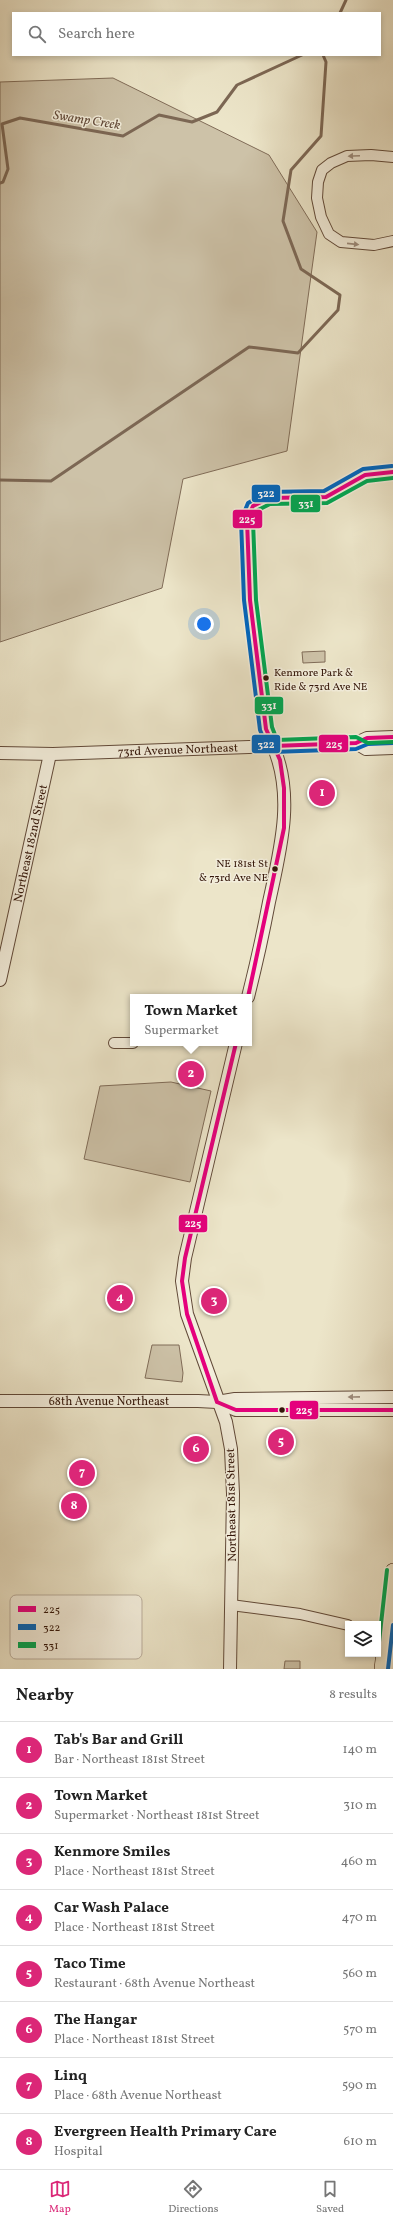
<!DOCTYPE html>
<html lang="en">
<head>
<meta charset="utf-8">
<style>
  :root { --surface:#fff; --page:#f6f6f6; --text:#222; --muted:#767676; --line:#e0e0e0; --accent:#db2777 }
  body { margin:0; font-family:Vollkorn,serif; background:var(--page); color:var(--text) }
  .controls { position:absolute; right:12px; bottom:12px; display:grid; overflow:hidden; border-radius:0px; box-shadow:0 2px 6px #0003 }
  .controls button { width:36px; height:36px; display:grid; place-items:center; padding:0; border:0; border-bottom:1px solid var(--line); background:var(--surface); color:var(--text); font:20px sans-serif }
  .you { position:absolute; left:204px; top:624px; width:14px; height:14px; margin:-10px; border:3px solid #fff; border-radius:50%; background:#1a73e8; box-shadow:0 0 0 6px #1a73e833 }
  .badge { display:grid; place-items:center; width:26px; height:26px; border-radius:50%; background:var(--accent); color:#fff; font-size:13px; font-weight:700 }
  .pin { position:absolute; translate:-50% -50%; border:2px solid #fff; box-shadow:0 1px 4px #0006 }
  .popup { position:absolute; left:130px; top:994px; width:122px; height:52px; box-sizing:border-box; display:grid; place-content:center; border-radius:0px; background:var(--surface); filter:drop-shadow(0 1px 3px #0005); font-size:13px; white-space:nowrap; color:var(--muted) }
  .popup b { font-size:15px; color:var(--text) }
  .popup::after { content:''; position:absolute; left:50%; top:100%; margin-left:-8px; border:8px solid transparent; border-top-color:var(--surface) }
  .list { margin:0; padding:0; list-style:none }
  h2 { display:flex; justify-content:space-between; align-items:center; height:52px; margin:0; padding:0 16px; font-size:17px }
  h2 small { font-size:13px; font-weight:400; color:var(--muted) }
  .list li { display:grid; grid-template-columns:26px 1fr auto; gap:12px; align-items:center; box-sizing:border-box; height:56px; padding:0 16px; border-top:1px solid var(--line) }
  .list b { display:block; font-size:15px; white-space:nowrap }
  .list p { margin:0; font-size:13px; white-space:nowrap; color:var(--muted) }
  .list em { font-size:13px; font-style:normal; color:var(--muted) }
  .icon { flex:none; width:22px; height:22px; fill:none; stroke:currentColor; stroke-width:2; stroke-linecap:round; stroke-linejoin:round }
  .map { position:relative; flex:none; width:393px; height:1669px; overflow:hidden }
  .search { position:absolute; background:var(--surface); box-shadow:0 2px 6px #0003; left:12px; right:12px; top:12px; height:44px; display:flex; align-items:center; gap:10px; box-sizing:border-box; padding:0 14px; border-radius:0px; color:var(--muted); font-size:15px }
  .sheet { height:500px; background:var(--surface) }
  nav { display:flex; justify-content:space-around; align-items:center; box-sizing:border-box; height:56px; border-top:1px solid var(--line); background:var(--surface); font-size:11px; color:var(--muted) }
  nav a { display:grid; justify-items:center; gap:2px }
  nav .on { color:var(--accent) }
  .map>svg:first-child { display:block }
  .green { fill:#cdc2a8; stroke:#806c58 }
  .lines { fill:none; stroke-linecap:round; stroke-linejoin:round }
  .stream { stroke:#7c6754; stroke-width:3 }
  .minor-casing { stroke:#614938; stroke-width:12 }
  .tertiary-casing { stroke:#614938; stroke-width:14 }
  .primary-casing { stroke:#331508; stroke-width:16 }
  .minor { stroke:#f3eedc; stroke-width:10 }
  .tertiary { stroke:#f3eedc; stroke-width:12 }
  .primary { stroke:#ece5c9; stroke-width:15 }
  .bus-1-casing { stroke:#f3eedc; stroke-width:7 }
  .bus-2-casing { stroke:#f3eedc; stroke-width:7 }
  .bus-3-casing { stroke:#f3eedc; stroke-width:7 }
  .bus-1 { stroke:#e5007d; stroke-width:4 }
  .bus-2 { stroke:#0065bd; stroke-width:4 }
  .bus-3 { stroke:#00a651; stroke-width:4 }
  .oneway { fill:#9d8c7d }
  .bus-dot { fill:#331508; stroke:#f3eedc; stroke-width:1.5 }
  .labels { text-anchor:middle; stroke-width:3; stroke-linejoin:round; paint-order:stroke }
  .bus-label { font-size:11px; fill:#331508; stroke:#f3eedc; text-anchor:start }
  .street-label { font-size:12px; fill:#331508; stroke:#f3eedc }
  .water-label { font-size:13px; font-style:italic; fill:#644c3b; stroke:#f3eedc }
  .key { fill:#f3eedc; stroke:#b9ad9c; stroke-width:1 }
  .key-label { font-size:11px; fill:#331508 }
  .line-badge { stroke:#f3eedc; stroke-width:1.5 }
  .badge-label { font-size:11px; text-anchor:middle; font-weight:bold; fill:#fff }
</style>
</head>
<body>
<div class="map">
<svg width="393" height="1669" viewBox="0 0 393 1669">
  <rect width="100%" height="100%" fill="#ece5c9"/>
  <filter id="stains"><feTurbulence type="fractalNoise" baseFrequency=".005" numOctaves="4"/><feColorMatrix values="0 0 0 0 .2 0 0 0 0 .09 0 0 0 0 .02 0 0 0 .5 -.17"/></filter>
  <radialGradient id="worn" r=".72"><stop offset=".6" stop-color="#630" stop-opacity="0"/><stop offset="1" stop-color="#630" stop-opacity=".3"/></radialGradient>
  <path class="green" d="M113,78L269,155L317,232L287,451L183,479L162,588L0,642V82Z
    M325,651V662L303,663L302,652Z
    M171,1082L211,1091L190,1182L84,1159L100,1086Z
    M152,1345H179L183,1373L182,1382L145,1378Z
    M285,1661H300V1669H284Z"/>
  <g class="lines">
    <path class="stream" d="M340,13L346,0
      M0,183L3,182L8,169L2,124L20,118L123,136L159,115L192,122L217,112L237,85L302,55
      M0,480L51,481L249,347L298,353L338,310L340,295L301,269L283,221L291,170L321,136L326,62L323,55"/>
    <defs>
      <path id="minor" d="M393,157L371,155L347,156L331,163L322,170L318,182L317,198L321,217L329,234L341,242L374,245L393,241
        M114,1043H133
        M231,1605L300,1614L348,1625"/>
      <g id="tertiary">
        <path d="M356,743L366,749L393,748"/>
        <path id="s1" d="M0,753L53,754L356,743L367,738L393,737"/>
        <path id="s2" d="M0,980L50,754"/>
        <path d="M248,997C256,965 263,934 269,902C280,851 295,796 273,746"/>
        <path id="s3" d="M0,1401H198L217,1402L235,1399L393,1397"/>
        <path d="M217,1402L236,1410H393"/>
        <path d="M230,1669L233,1494L231,1449L226,1422L187,1314L182,1281L185,1258L236,1043"/>
      </g>
      <path id="primary" d="M382,1669L393,1571"/>
    </defs>
    <use href="#minor" class="minor-casing"/>
    <use href="#tertiary" class="tertiary-casing"/>
    <use href="#primary" class="primary-casing"/>
    <use href="#minor" class="minor"/>
    <use href="#tertiary" class="tertiary"/>
    <use href="#primary" class="primary"/>
    <defs>
      <path id="bus-1" d="M273,746L356,743L367,738L393,737
        M248,997L284,828V788L280,760L266,729L250,600L247,520L253,506L269,498L326,497L365,475L393,472
        M217,1402L187,1314L182,1281L185,1258L236,1043
        M217,1402L236,1410H393"/>
      <path id="bus-2" d="M392,466L363,469L324,491L268,492L248,503L241,520L244,600L260,730L268,749L273,752L356,749L368,744L393,743
        M388,1669L393,1625"/>
      <path id="bus-3" d="M393,742L368,743L356,737L277,740L272,727L256,600L253,521L258,510L270,504L327,503L367,481L393,478
        M378,1651L387,1570"/>
    </defs>
    <use href="#bus-1" class="bus-1-casing"/>
    <use href="#bus-2" class="bus-2-casing"/>
    <use href="#bus-3" class="bus-3-casing"/>
    <use href="#bus-1" class="bus-1"/>
    <use href="#bus-2" class="bus-2"/>
    <use href="#bus-3" class="bus-3"/>
  </g>
  <defs><path id="oneway-solid" d="M-6-.8H1V-3.2L6.5 0L1 3.2V.8H-6Z"/></defs>
  <g class="oneway">
    <use href="#oneway-solid" transform="translate(354 156) rotate(177)"/>
    <use href="#oneway-solid" transform="translate(353 244) rotate(6)"/>
    <use href="#oneway-solid" transform="translate(354 1397) rotate(179)"/>
  </g>
  <g class="bus-dot">
    <circle cx="266" cy="678" r="3.5"/>
    <circle cx="275" cy="869" r="3.5"/>
    <circle cx="282" cy="1410" r="3.5"/>
  </g>
  <g class="labels">
    <g class="bus-label">
      <text x="274" y="676">Kenmore Park &amp;<tspan x="274" dy="14">Ride &amp; 73rd Ave NE</tspan></text>
      <text x="268" y="867" text-anchor="end">NE 181st St<tspan x="268" dy="14">&amp; 73rd Ave NE</tspan></text>
    </g>
    <g class="street-label">
      <text dy="4" stroke="none"><textPath href="#s1" startOffset="178">73rd Avenue Northeast</textPath></text>
      <text dy="4" stroke="none"><textPath href="#s2" startOffset="140">Northeast 182nd Street</textPath></text>
      <text dy="4" stroke="none"><textPath href="#s3" startOffset="109">68th Avenue Northeast</textPath></text>
      <text transform="translate(231 1505) rotate(-91)" y="4">Northeast 181st Street</text>
    </g>
    <g class="water-label">
      <text transform="translate(87 119) rotate(9)" y="5">Swamp Creek</text>
    </g>
  </g>
  <rect x="10" y="1595" width="132" height="64" rx="6" class="key"/>
  <rect x="18" y="1606" width="18" height="6" fill="#e5007d"/>
  <rect x="18" y="1624" width="18" height="6" fill="#0065bd"/>
  <rect x="18" y="1642" width="18" height="6" fill="#00a651"/>
  <g class="key-label">
    <text x="43" y="1613">225</text>
    <text x="43" y="1631">322</text>
    <text x="43" y="1649">331</text>
  </g>
  <g class="line-badge">
    <rect x="251" y="484" width="30" height="19" rx="4" fill="#0065bd"/>
    <rect x="290" y="494" width="31" height="19" rx="4" fill="#00a651"/>
    <rect x="232" y="509" width="31" height="20" rx="4" fill="#e5007d"/>
    <rect x="254" y="696" width="30" height="19" rx="4" fill="#00a651"/>
    <rect x="318" y="734" width="31" height="19" rx="4" fill="#e5007d"/>
    <rect x="251" y="734" width="30" height="20" rx="4" fill="#0065bd"/>
    <rect x="178" y="1214" width="30" height="19" rx="4" fill="#e5007d"/>
    <rect x="289" y="1400" width="30" height="20" rx="4" fill="#e5007d"/>
  </g>
  <g class="badge-label">
    <text x="266" y="497">322</text>
    <text x="306" y="507">331</text>
    <text x="247" y="523">225</text>
    <text x="269" y="709">331</text>
    <text x="334" y="748">225</text>
    <text x="266" y="748">322</text>
    <text x="193" y="1227">225</text>
    <text x="304" y="1414">225</text>
  </g>
  <rect width="100%" height="100%" filter="url(#stains)"/>
  <rect width="100%" height="100%" fill="url(#worn)"/>
</svg>
<div class="controls">
<button><svg class="icon" aria-label="layers" viewBox="0 0 24 24"><path d="M12 4l9 5-9 5-9-5zM3 14l9 5 9-5"/></svg></button>
</div>
<div class="you"></div>
<div class="pin badge" style="left:322px;top:793px">1</div>
<div class="pin badge" style="left:191px;top:1074px">2</div>
<div class="popup"><b>Town Market</b>Supermarket</div>
<div class="pin badge" style="left:214px;top:1301px">3</div>
<div class="pin badge" style="left:120px;top:1298px">4</div>
<div class="pin badge" style="left:281px;top:1442px">5</div>
<div class="pin badge" style="left:196px;top:1449px">6</div>
<div class="pin badge" style="left:82px;top:1473px">7</div>
<div class="pin badge" style="left:74px;top:1506px">8</div>
<div class="search"><svg class="icon" aria-label="search" viewBox="0 0 24 24"><circle cx="10" cy="10" r="6"/><path d="M15 15l6 6"/></svg>Search here</div>
</div>
<section class="sheet">
<h2>Nearby<small>8 results</small></h2>
<ul class="list">
<li><span class="badge">1</span><div><b>Tab's Bar and Grill</b><p>Bar · Northeast 181st Street</p></div><em>140 m</em></li>
<li><span class="badge">2</span><div><b>Town Market</b><p>Supermarket · Northeast 181st Street</p></div><em>310 m</em></li>
<li><span class="badge">3</span><div><b>Kenmore Smiles</b><p>Place · Northeast 181st Street</p></div><em>460 m</em></li>
<li><span class="badge">4</span><div><b>Car Wash Palace</b><p>Place · Northeast 181st Street</p></div><em>470 m</em></li>
<li><span class="badge">5</span><div><b>Taco Time</b><p>Restaurant · 68th Avenue Northeast</p></div><em>560 m</em></li>
<li><span class="badge">6</span><div><b>The Hangar</b><p>Place · Northeast 181st Street</p></div><em>570 m</em></li>
<li><span class="badge">7</span><div><b>Linq</b><p>Place · 68th Avenue Northeast</p></div><em>590 m</em></li>
<li><span class="badge">8</span><div><b>Evergreen Health Primary Care</b><p>Hospital</p></div><em>610 m</em></li>
</ul>
</section>
<nav>
<a class="on"><svg class="icon" aria-label="map" viewBox="0 0 24 24"><path d="M3 6l6-2 6 2 6-2v14l-6 2-6-2-6 2zM9 4v14M15 6v14"/></svg>Map</a>
<a><svg class="icon" aria-label="directions" viewBox="0 0 24 24"><path d="M12 3l9 9-9 9-9-9zM9 14v-3h6M13 9l2 2-2 2"/></svg>Directions</a>
<a><svg class="icon" aria-label="saved" viewBox="0 0 24 24"><path d="M7 4h10v16l-5-4-5 4z"/></svg>Saved</a>
</nav>
</body>
</html>
